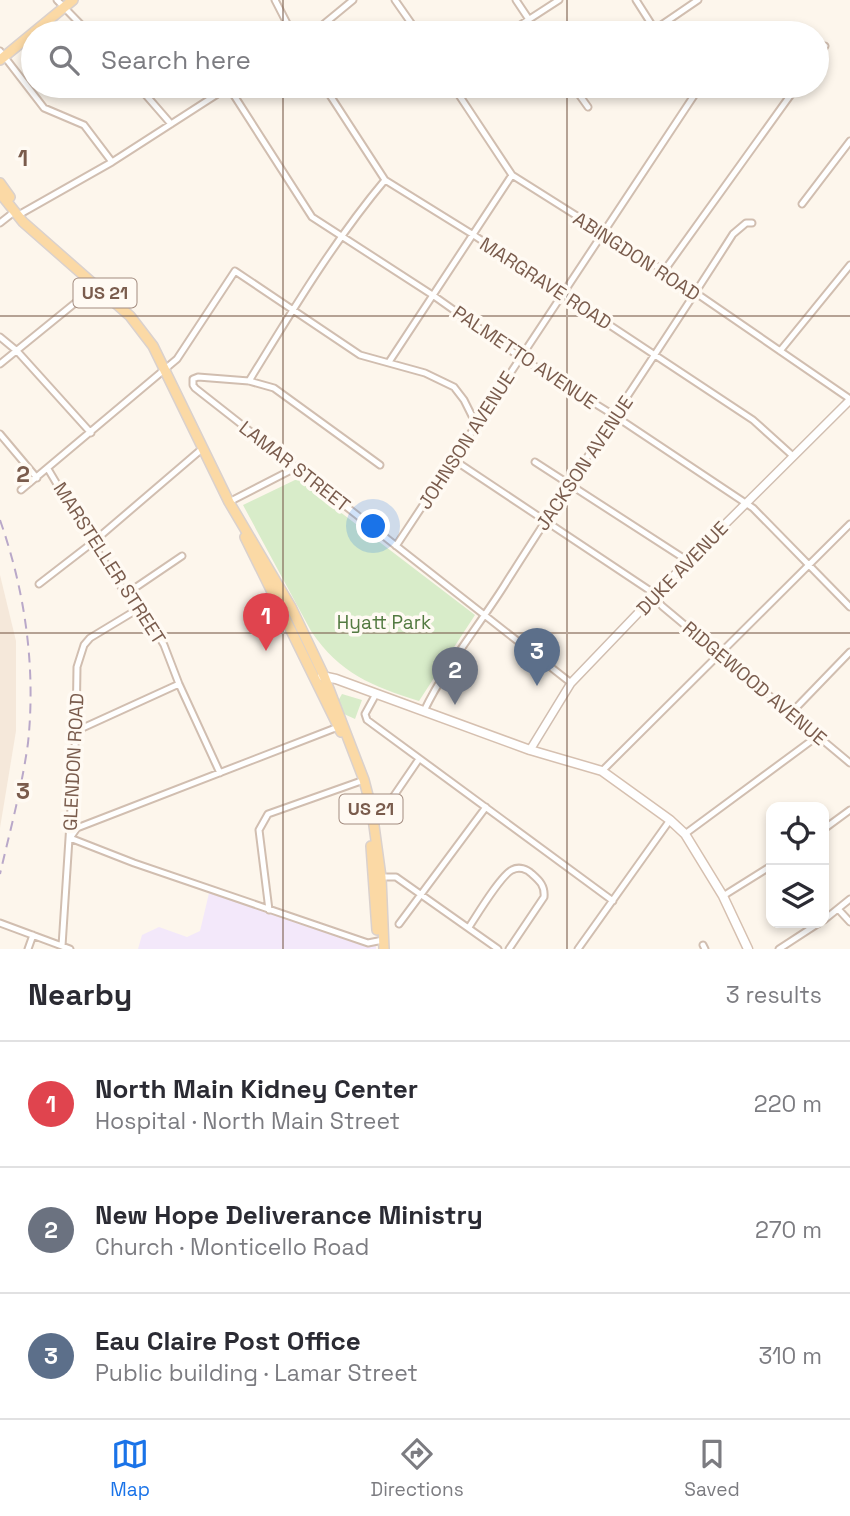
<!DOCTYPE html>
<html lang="en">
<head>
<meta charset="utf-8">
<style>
  :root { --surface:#fff; --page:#f2f2f3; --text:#2b2b33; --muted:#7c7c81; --line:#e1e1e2; --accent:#1a73e8 }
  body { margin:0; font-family:"Space Grotesk",sans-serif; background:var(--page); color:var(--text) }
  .controls { position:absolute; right:21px; bottom:21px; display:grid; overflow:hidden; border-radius:14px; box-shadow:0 4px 10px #0003 }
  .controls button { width:63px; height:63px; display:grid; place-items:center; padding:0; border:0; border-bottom:2px solid var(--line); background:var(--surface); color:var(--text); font:35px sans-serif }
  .you { position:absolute; left:374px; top:527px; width:24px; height:24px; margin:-18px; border:5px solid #fff; border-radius:50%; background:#1a73e8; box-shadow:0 0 0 10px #1a73e833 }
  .badge { display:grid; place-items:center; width:46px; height:46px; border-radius:50%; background:var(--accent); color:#fff; font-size:23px; font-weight:700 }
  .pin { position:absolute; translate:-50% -58px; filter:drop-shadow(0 2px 4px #0008) }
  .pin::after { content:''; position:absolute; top:37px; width:24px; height:21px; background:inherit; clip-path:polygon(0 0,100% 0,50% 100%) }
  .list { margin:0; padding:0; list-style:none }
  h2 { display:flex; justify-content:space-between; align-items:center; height:91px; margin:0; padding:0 28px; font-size:30px }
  h2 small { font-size:23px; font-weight:400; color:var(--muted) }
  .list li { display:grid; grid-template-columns:46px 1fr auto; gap:21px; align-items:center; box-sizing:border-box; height:126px; padding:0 28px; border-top:2px solid var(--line) }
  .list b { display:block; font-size:26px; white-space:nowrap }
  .list p { margin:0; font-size:23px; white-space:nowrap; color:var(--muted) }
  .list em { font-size:23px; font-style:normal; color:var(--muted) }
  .icon { flex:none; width:38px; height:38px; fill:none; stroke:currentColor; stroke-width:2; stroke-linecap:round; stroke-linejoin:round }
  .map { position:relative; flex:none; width:850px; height:949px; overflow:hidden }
  .search { position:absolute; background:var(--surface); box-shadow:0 4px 10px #0003; left:21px; right:21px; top:21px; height:77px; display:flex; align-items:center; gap:18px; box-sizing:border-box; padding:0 24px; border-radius:38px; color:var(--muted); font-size:26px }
  .sheet { height:469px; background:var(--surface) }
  nav { display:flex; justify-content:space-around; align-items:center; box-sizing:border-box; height:98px; border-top:2px solid var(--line); background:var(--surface); font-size:19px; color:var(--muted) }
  nav a { display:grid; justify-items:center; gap:4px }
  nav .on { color:var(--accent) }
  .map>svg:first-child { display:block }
  .residential { fill:#f5e8da }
  .education { fill:#f3e8fa }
  .green { fill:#d8ecc9 }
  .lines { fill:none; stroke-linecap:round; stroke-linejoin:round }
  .minor-casing { stroke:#d1beb0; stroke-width:9 }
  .tertiary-casing { stroke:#d1beb0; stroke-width:10 }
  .secondary-casing { stroke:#d6c0b0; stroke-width:11 }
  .primary-casing { stroke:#dad1cd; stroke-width:12 }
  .minor { stroke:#fff; stroke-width:5 }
  .tertiary { stroke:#fff; stroke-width:7 }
  .secondary { stroke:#fff; stroke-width:8 }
  .primary { stroke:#fbd9a5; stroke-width:9 }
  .rail { stroke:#b9a8c9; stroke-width:2; stroke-dasharray:10 7; stroke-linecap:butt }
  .grid { fill:none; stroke:#7a5c4d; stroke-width:2; stroke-opacity:0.55 }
  .labels { text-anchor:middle; stroke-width:7; stroke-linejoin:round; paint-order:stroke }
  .shield { fill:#fffaf3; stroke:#a28b7f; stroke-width:2 }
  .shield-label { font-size:18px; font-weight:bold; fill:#7a5c4d }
  .street-label { font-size:19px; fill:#7a5c4d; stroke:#fffaf3 }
  .park-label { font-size:19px; fill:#537a41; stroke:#fffaf3 }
  .grid-label { font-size:23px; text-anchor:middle; font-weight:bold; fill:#7a5c4d; stroke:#fffaf3; stroke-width:7; stroke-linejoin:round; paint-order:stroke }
</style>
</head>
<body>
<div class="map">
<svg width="850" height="949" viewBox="0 0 850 949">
  <rect width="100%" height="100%" fill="#fdf6ec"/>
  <path class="residential" d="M0,575L16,641V731L0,828Z"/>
  <path class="education" d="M210,889L376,944V949H138L142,935L159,927L187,937L200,931Z"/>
  <path class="green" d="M297,479L475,615L419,701C372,686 340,674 311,631L243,505Z
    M342,694L362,700L355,719L344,714L338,701Z"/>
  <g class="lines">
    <defs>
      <path id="minor" d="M57,0L89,33
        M275,0L292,33
        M395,0L418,33
        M516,0L538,33
        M636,0L657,33
        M654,30L698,0
        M143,33L172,26L189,33
        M313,33L353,0
        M508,33L559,0
        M0,51L44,108L84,125L112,162
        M817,58L825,46
        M138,86L171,124
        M228,86L312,217L434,296L520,357L615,416L753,508L850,607
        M324,86L385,180L472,234L753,420L793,456
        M453,86L512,175L664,271L850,399
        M573,86L588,107
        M802,204L850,141
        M22,213L112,162L230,86
        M0,223L14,212
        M664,271L797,86
        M0,337L17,351L91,433
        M780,351L850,265
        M389,362L512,175
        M0,364L96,286
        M249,381C291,313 333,242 385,180
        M0,434L37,478
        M454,460L649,590L662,606L850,763
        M535,462L688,561
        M380,465L274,388L249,381L198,377L193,379V385L195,388L571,683
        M48,469L92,543L126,594L152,625L164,645L179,684L220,773
        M21,490L177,359L235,271L360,355L425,373L454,387L464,400L476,424
        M229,502L297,467
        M396,546L699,88
        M39,584L92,543L203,448
        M126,594L182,556
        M376,694L365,714L367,720L613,901
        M424,711C445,667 478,627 504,586C579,467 658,352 733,234L746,223H752
        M792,712L850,652
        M338,727L77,828L70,838L134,863L368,943L383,940
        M76,731L179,684
        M602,771L850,524
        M366,813L389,803L419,759
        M824,829L850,810
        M685,834L819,735
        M382,877H396L498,949
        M723,896L771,866
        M269,910L259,830L268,814L364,780
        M839,910L850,922
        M824,920L850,899
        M0,923L70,949
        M399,924L486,807
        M469,927C477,915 501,875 512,870C519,866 527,869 532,874C540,881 545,886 544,897L509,949
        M703,945L705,949
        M62,946L76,731L77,667L84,645L90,638L138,609
        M28,949L33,935
        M578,949L670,820
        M779,949L819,923"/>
      <path id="tertiary" d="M530,750L571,683L688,561L850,400"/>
      <path id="secondary" d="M322,676L336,679L530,750L602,771L670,820L685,834L723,896L748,949"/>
      <path id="primary" d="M0,60L73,0
        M0,183L10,197
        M0,193L23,222L130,316L153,346L229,502L291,607L324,676L364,780L372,811L381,877L384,949
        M245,537L341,732
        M371,846L377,930"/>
    </defs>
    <use href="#minor" class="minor-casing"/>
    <use href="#tertiary" class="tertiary-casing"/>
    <use href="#secondary" class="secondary-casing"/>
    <use href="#primary" class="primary-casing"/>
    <use href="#minor" class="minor"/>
    <use href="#tertiary" class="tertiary"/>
    <use href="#secondary" class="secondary"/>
    <use href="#primary" class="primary"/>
    <path class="rail" d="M0,520C25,591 36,667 28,743C22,787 10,831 0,874"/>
  </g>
  <path class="grid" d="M283,0V33M567,0V33M283,86V949M567,86V949M0,316H850M0,633H850"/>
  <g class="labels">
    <g class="shield">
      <rect x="73.5" y="278.5" width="63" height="29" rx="5"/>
      <rect x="339.5" y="794.5" width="63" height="29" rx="5"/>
    </g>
    <g class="shield-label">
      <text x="105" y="299">US 21</text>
      <text x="371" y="815">US 21</text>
    </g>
    <g class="street-label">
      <text transform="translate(637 256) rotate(33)" y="7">ABINGDON ROAD</text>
      <text transform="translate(546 283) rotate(33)" y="7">MARGRAVE ROAD</text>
      <text transform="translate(525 357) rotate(34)" y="7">PALMETTO AVENUE</text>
      <text transform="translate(466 440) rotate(-57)" y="7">JOHNSON AVENUE</text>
      <text transform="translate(584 463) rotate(-56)" y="7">JACKSON AVENUE</text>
      <text transform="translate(295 466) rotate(38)" y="7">LAMAR STREET</text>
      <text transform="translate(110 563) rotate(57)" y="7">MARSTELLER STREET</text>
      <text transform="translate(682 568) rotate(-46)" y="7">DUKE AVENUE</text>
      <text transform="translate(755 683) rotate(40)" y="7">RIDGEWOOD AVENUE</text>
      <text transform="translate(73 762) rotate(-87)" y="7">GLENDON ROAD</text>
    </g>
    <g class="park-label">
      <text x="384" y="629">Hyatt Park</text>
    </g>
  </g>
  <g class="grid-label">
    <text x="23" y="166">1</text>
    <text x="23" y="482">2</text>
    <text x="23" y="799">3</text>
  </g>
</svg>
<div class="controls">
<button><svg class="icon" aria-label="locate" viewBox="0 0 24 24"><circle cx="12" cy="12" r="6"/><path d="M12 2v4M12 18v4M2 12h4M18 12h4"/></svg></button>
<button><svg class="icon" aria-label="layers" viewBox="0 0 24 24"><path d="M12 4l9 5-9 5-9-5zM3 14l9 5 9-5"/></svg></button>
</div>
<div class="you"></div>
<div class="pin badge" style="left:266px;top:651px;background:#e0444e">1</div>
<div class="pin badge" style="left:455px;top:705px;background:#6b7280">2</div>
<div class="pin badge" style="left:537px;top:686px;background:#5c6f8a">3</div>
<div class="search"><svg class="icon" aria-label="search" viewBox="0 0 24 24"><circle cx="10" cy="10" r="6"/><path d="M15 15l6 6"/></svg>Search here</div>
</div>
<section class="sheet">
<h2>Nearby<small>3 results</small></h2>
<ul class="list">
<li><span class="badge" style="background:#e0444e">1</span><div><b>North Main Kidney Center</b><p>Hospital · North Main Street</p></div><em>220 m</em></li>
<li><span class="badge" style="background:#6b7280">2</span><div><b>New Hope Deliverance Ministry</b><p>Church · Monticello Road</p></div><em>270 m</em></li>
<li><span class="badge" style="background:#5c6f8a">3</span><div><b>Eau Claire Post Office</b><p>Public building · Lamar Street</p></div><em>310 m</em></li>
</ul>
</section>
<nav>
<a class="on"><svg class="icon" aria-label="map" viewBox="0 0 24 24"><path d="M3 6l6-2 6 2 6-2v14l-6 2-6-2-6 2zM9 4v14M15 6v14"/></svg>Map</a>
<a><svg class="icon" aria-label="directions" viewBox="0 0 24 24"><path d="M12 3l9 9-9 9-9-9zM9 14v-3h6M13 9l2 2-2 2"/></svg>Directions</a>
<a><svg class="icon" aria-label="saved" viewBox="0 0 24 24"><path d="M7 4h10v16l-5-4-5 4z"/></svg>Saved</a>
</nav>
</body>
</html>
